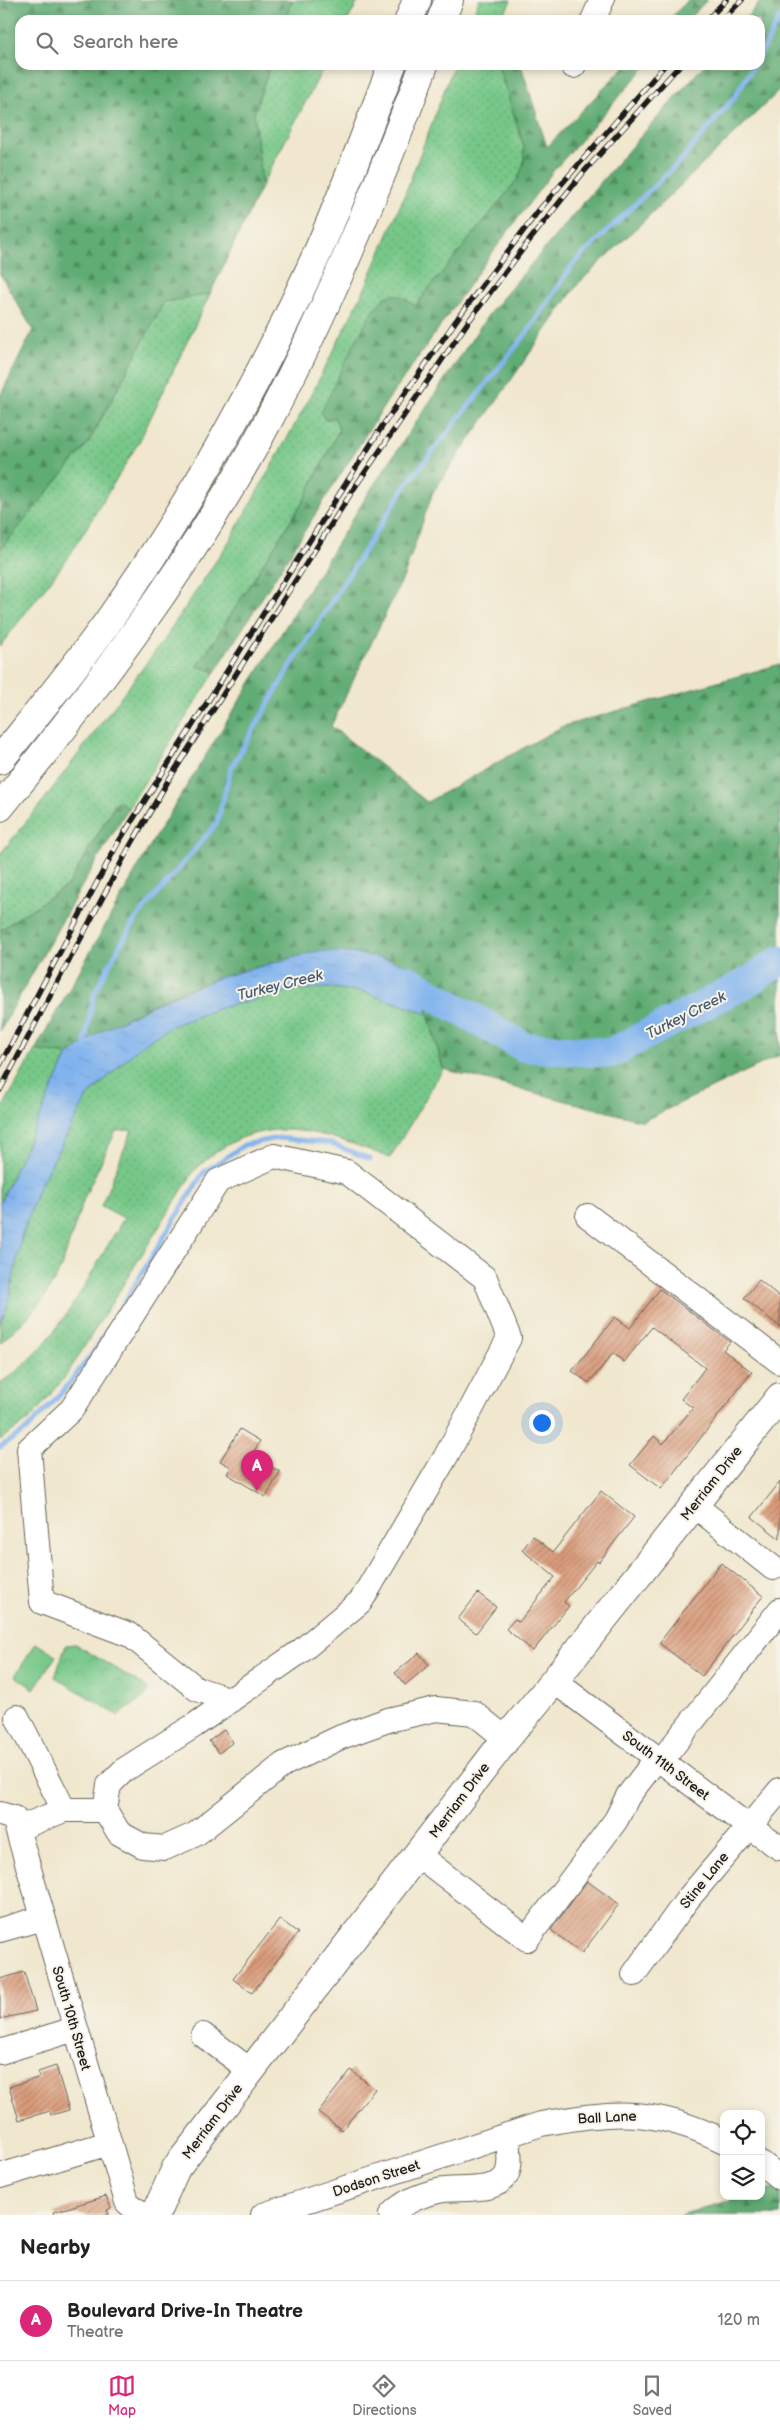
<!DOCTYPE html>
<html lang="en">
<head>
<meta charset="utf-8">
<style>
  :root { --surface:#fff; --page:#f2f2f2; --text:#222; --muted:#767676; --line:#e0e0e0; --accent:#db2777 }
  body { margin:0; font-family:"Balsamiq Sans",sans-serif; background:var(--page); color:var(--text) }
  .controls { position:absolute; right:15px; bottom:15px; display:grid; overflow:hidden; border-radius:10px; box-shadow:0 2px 8px #0003 }
  .controls button { width:45px; height:45px; display:grid; place-items:center; padding:0; border:0; border-bottom:1px solid var(--line); background:var(--surface); color:var(--text); font:25px sans-serif }
  .you { position:absolute; left:541px; top:1422px; width:18px; height:18px; margin:-12px; border:4px solid #fff; border-radius:50%; background:#1a73e8; box-shadow:0 0 0 8px #1a73e833 }
  .badge { display:grid; place-items:center; width:32px; height:32px; border-radius:50%; background:var(--accent); color:#fff; font-size:16px; font-weight:700 }
  .pin { position:absolute; translate:-50% -41px; filter:drop-shadow(0 1px 2px #0008) }
  .pin::after { content:''; position:absolute; top:26px; width:18px; height:15px; background:inherit; clip-path:polygon(0 0,100% 0,50% 100%) }
  .list { margin:0; padding:0; list-style:none }
  h2 { display:flex; justify-content:space-between; align-items:center; height:65px; margin:0; padding:0 20px; font-size:21px }
  h2 small { font-size:16px; font-weight:400; color:var(--muted) }
  .list li { display:grid; grid-template-columns:32px 1fr auto; gap:15px; align-items:center; box-sizing:border-box; height:80px; padding:0 20px; border-top:1px solid var(--line) }
  .list b { display:block; font-size:19px; white-space:nowrap }
  .list p { margin:0; font-size:16px; white-space:nowrap; color:var(--muted) }
  .list em { font-size:16px; font-style:normal; color:var(--muted) }
  .icon { flex:none; width:28px; height:28px; fill:none; stroke:currentColor; stroke-width:2; stroke-linecap:round; stroke-linejoin:round }
  .map { position:relative; flex:none; width:780px; height:2215px; overflow:hidden }
  .search { position:absolute; background:var(--surface); box-shadow:0 2px 8px #0003; left:15px; right:15px; top:15px; height:55px; display:flex; align-items:center; gap:12px; box-sizing:border-box; padding:0 18px; border-radius:15px; color:var(--muted); font-size:19px }
  .sheet { height:145px; background:var(--surface) }
  nav { display:flex; justify-content:space-around; align-items:center; box-sizing:border-box; height:70px; border-top:1px solid var(--line); background:var(--surface); font-size:14px; color:var(--muted) }
  nav a { display:grid; justify-items:center; gap:2px }
  nav .on { color:var(--accent) }
  .map>svg:first-child { display:block }
  .grass { fill:url(#grass-dots); stroke:#497252 }
  .forest { fill:url(#forest-firs); stroke:#3e6448 }
  .park { fill:url(#park-crowns); stroke:#497252 }
  .garden { fill:#76c788; stroke:#497252 }
  .water { fill:url(#water-ripples); stroke:#4e6885 }
  .lines { fill:none; stroke-linecap:round; stroke-linejoin:round }
  .stream { stroke:#81b3ee; stroke-width:5 }
  .river { stroke:#81b3ee; stroke-width:30 }
  .building { fill:url(#building-hatch) }
  .minor-casing { stroke:#66635a; stroke-width:26 }
  .major-casing { stroke:#66635a; stroke-width:30 }
  .highway-casing { stroke:#66635a; stroke-width:30 }
  .minor { stroke:#fff; stroke-width:24 }
  .major { stroke:#fff; stroke-width:28 }
  .highway { stroke:#fff; stroke-width:28 }
  .rail-casing { stroke:#1c1c1c; stroke-width:5.5 }
  .rail { stroke:#f7f3e8; stroke-width:4; stroke-dasharray:11; stroke-linecap:butt }
  .labels { text-anchor:middle; stroke-width:4; stroke-linejoin:round; paint-order:stroke }
  .street-label { font-size:14px; fill:#1c1c1c; stroke:#f7f3e8 }
  .water-label { font-size:15px; font-style:italic; fill:#445870; stroke:#f7f3e8 }
</style>
</head>
<body>
<div class="map">
<svg width="780" height="2215" viewBox="0 0 780 2215">
  <defs>
    <pattern id="grass-dots" width="8" height="8" patternUnits="userSpaceOnUse" patternTransform="scale(1.25)"><rect width="8" height="8" fill="#76c788"/><path d="M2 2h.1M6 6h.1" fill="none" stroke="#66aa75" stroke-width="1.8" stroke-linecap="round"/></pattern>
    <pattern id="forest-firs" width="22" height="20" patternUnits="userSpaceOnUse" patternTransform="scale(1.25)"><rect width="22" height="20" fill="#60ac74"/><path d="M5 1l3.5 6h-7zM16 11l3.5 6h-7z" fill="#4e8b5e"/></pattern>
    <pattern id="park-crowns" width="20" height="18" patternUnits="userSpaceOnUse" patternTransform="scale(1.25)"><rect width="20" height="18" fill="#76c788"/><path d="M2 6a3 3 0 1 1 6 0M12 15a3 3 0 1 1 6 0" fill="none" stroke="#66aa75"/></pattern>
    <pattern id="water-ripples" width="26" height="14" patternUnits="userSpaceOnUse" patternTransform="scale(1.25)"><rect width="26" height="14" fill="#81b3ee"/><path d="M2 4q2-2 4 0t4 0M15 11q2-2 4 0t4 0" fill="none" stroke="#6f99cc"/></pattern>
    <pattern id="building-hatch" width="6" height="6" patternUnits="userSpaceOnUse" patternTransform="scale(1.25)"><rect width="6" height="6" fill="#d99a79"/><path d="M-1 1l2-2M0 6l6-6M5 7l2-2" fill="none" stroke="#af7d62"/></pattern>
  </defs>
  <rect width="100%" height="100%" fill="#f7f3e8"/>
  <filter id="ink" filterUnits="userSpaceOnUse"><feTurbulence type="fractalNoise" baseFrequency=".02" numOctaves="2"/><feDisplacementMap in="SourceGraphic" scale="10" xChannelSelector="R" yChannelSelector="G"/><feConvolveMatrix kernelMatrix="1 2 1 2 8 2 1 2 1" color-interpolation-filters="sRGB"/></filter>
  <filter id="wash" filterUnits="userSpaceOnUse"><feTurbulence type="fractalNoise" baseFrequency=".0096" numOctaves="4" result="noise"/><feDisplacementMap in="SourceGraphic" scale="20" xChannelSelector="R" yChannelSelector="G"/><feGaussianBlur stdDeviation="1.12" result="paint"/><feColorMatrix in="noise" values="0 0 0 0 0 0 0 0 0 0 0 0 0 0 0 0 0 1.4 0 .05"/><feComposite in="paint" operator="in"/></filter>
  <g filter="url(#wash)">
    <rect width="100%" height="100%" fill="#f0e7ce"/>
    <path class="grass" d="M292,0H359L348,20H285Z
      M479,0H511C502,23 494,20 471,20Z
      M270,65H325L262,185L254,113Z
      M454,65H498L524,147V163L518,179L415,306L335,418L339,430L304,500L198,666L215,672L128,808L117,801L68,885L0,930V854L43,801L160,645L230,540L308,401L365,288L403,199Z
      M210,294L139,442L68,558L0,646V550L89,442L164,302Z
      M328,988L361,991L428,1014L443,1069L390,1158C316,1129 257,1108 194,1171L66,1376L31,1418L0,1440V1383C56,1349 90,1273 124,1218L101,1206L132,1130L116,1131L84,1198L61,1268L54,1281L44,1298L29,1316L0,1343V1324L8,1304L16,1257L29,1215L39,1187L87,1097L139,1047L170,1026L220,1008L299,989Z
      M35,1050L68,1055L0,1203V1112Z"/>
    <path class="forest" d="M0,0H292L285,20H20V65H270L254,113L262,185L210,294L164,302L89,442L0,550V396L33,330L0,274Z
      M688,0H707L688,20H669Z
      M762,0H780V90L578,284L433,492L404,576L331,726L427,802L561,727L780,664V1055L643,1121L443,1069L416,968L279,961L221,977L163,999L98,1033L68,1055L35,1050L155,837L369,492L488,315L618,162L704,65H760V20H744Z
      M498,65H521L547,147L626,65H647L554,170L486,261L386,403L215,672L198,666L304,500L339,430L335,418L325,420L321,413C331,393 371,301 388,296C400,292 406,300 415,306L518,179L524,163V147Z
      M118,801L128,808L79,891L0,1031V930L68,885Z
      M780,2187V2215H680L745,2196H761V2191Z"/>
    <path class="park" d="M75,1644L145,1686L149,1690C143,1703 128,1705 119,1716L55,1677L66,1645Z"/>
    <path class="garden" d="M36,1643L56,1656L34,1689L15,1676Z"/>
    <path class="water" d="M318,951C352,952 383,956 416,968L428,1014L361,991L328,988L299,989L220,1008L171,1026L139,1047L87,1097L39,1187L22,1235L8,1304L0,1324V1203L68,1055L98,1033L163,1000L221,977Z"/>
    <g class="lines">
      <path class="stream" d="M760,56L780,17
        M87,1048L85,1041L94,994L114,956L135,920L217,823L231,768L290,667L406,485L529,330L573,264L680,161L734,98L754,65
        M0,1447L25,1431L58,1397L94,1352L203,1173L244,1145L278,1138L329,1143L370,1159"/>
      <path class="river" d="M383,977L408,980L524,1047L611,1053L746,983L780,961"/>
    </g>
    <g id="blocks">
      <path class="building" d="M759,1280L780,1297V1327L744,1298Z
        M660,1289L730,1342L723,1350L752,1372L661,1489L630,1465L654,1436L663,1444L693,1408L681,1399L705,1368L652,1327L624,1362L613,1353L589,1383L572,1371L615,1317L630,1328Z
        M240,1429L260,1441L252,1455L280,1472L266,1497L227,1474L231,1467L220,1461Z
        M780,1482V1539L752,1517Z
        M601,1491L634,1517L599,1562L597,1561L564,1602L569,1606L533,1651L506,1629L515,1619L519,1622L555,1577L522,1550L533,1536L553,1552Z
        M721,1563L763,1596L702,1676L659,1643Z
        M478,1593L496,1607L476,1633L458,1619Z
        M419,1653L429,1665L405,1685L395,1673Z
        M224,1730L233,1742L219,1753L209,1741Z
        M587,1881L619,1904L582,1953L551,1930Z
        M280,1919L298,1933L252,1993L233,1979Z
        M24,1972L36,2011L0,2019V1979Z
        M56,2066L69,2110L51,2115L50,2111L19,2120L9,2087L40,2077L38,2072Z
        M351,2070L375,2089L342,2130L318,2112Z
        M106,2196L111,2208L107,2210L109,2215H55L54,2212Z"/>
    </g>
  </g>
  <g filter="url(#ink)">
    <use href="#blocks" fill-opacity="0" stroke="#66635a" stroke-width="1"/>
    <g class="lines">
      <defs>
        <path id="minor" d="M593,20L602,0
          M573,66L574,65
          M588,1216L780,1362
          M694,1505L773,1568
          M554,1681L749,1827L780,1848
          M231,1700L197,1689L130,1635L42,1602L29,1449L72,1409L218,1181L274,1156L347,1172L485,1278L509,1338L445,1458L361,1601L301,1651L195,1725L124,1770L109,1785L105,1810L119,1833L143,1846L165,1848L196,1834L284,1764L341,1737L388,1720L436,1709L474,1713L506,1739
          M17,1717L64,1810
          M661,1761L780,1610
          M0,1814L14,1818L127,2202L136,2210L148,2215
          M17,1829L64,1810H105
          M417,1854L527,1939L616,1820L628,1796L657,1758
          M0,1930L43,1918
          M634,1974L687,1900L780,1790
          M203,2035L251,2071
          M0,2052L75,2029
          M761,2163L780,2178
          M0,2176L109,2143
          M263,2215L541,2124C615,2111 654,2107 724,2141
          M391,2215C404,2201 420,2195 438,2191C456,2187 498,2194 507,2174C512,2162 508,2147 508,2135"/>
        <path id="major" d="M155,2215L176,2168L506,1739L554,1681L780,1397"/>
        <path id="highway" d="M409,20L417,0
          M441,20L449,0
          M0,760C36,715 73,670 107,623C185,512 255,391 311,267C341,201 366,133 392,65
          M0,807C96,690 187,569 260,436C325,316 376,192 424,65"/>
      </defs>
      <use href="#minor" class="minor-casing"/>
      <use href="#major" class="major-casing"/>
      <use href="#highway" class="highway-casing"/>
      <use href="#minor" class="minor"/>
      <use href="#major" class="major"/>
      <use href="#highway" class="highway"/>
      <defs>
        <path id="rail" d="M707,20L726,0
          M722,20L742,0
          M0,1065L118,843L383,425L460,315L539,210L665,65
          M0,1090L129,848L168,781L355,487L468,322L525,246L582,174L680,65"/>
      </defs>
      <use href="#rail" class="rail-casing"/>
      <use href="#rail" class="rail"/>
    </g>
  </g>
  <g class="labels">
    <g class="street-label">
      <text transform="translate(711 1483) rotate(-52)" y="5">Merriam Drive</text>
      <text transform="translate(666 1765) rotate(37)" y="5">South 11th Street</text>
      <text transform="translate(459 1800) rotate(-53)" y="5">Merriam Drive</text>
      <text transform="translate(704 1880) rotate(-51)" y="5">Stine Lane</text>
      <text transform="translate(72 2018) rotate(74)" y="5">South 10th Street</text>
      <text transform="translate(607 2117) rotate(-3)" y="5">Ball Lane</text>
      <text transform="translate(212 2121) rotate(-53)" y="5">Merriam Drive</text>
      <text transform="translate(376 2178) rotate(-18)" y="5">Dodson Street</text>
    </g>
    <g class="water-label">
      <text transform="translate(280 985) rotate(-14)" y="5">Turkey Creek</text>
      <text transform="translate(686 1015) rotate(-27)" y="5">Turkey Creek</text>
    </g>
  </g>
</svg>
<div class="controls">
<button><svg class="icon" aria-label="locate" viewBox="0 0 24 24"><circle cx="12" cy="12" r="6"/><path d="M12 2v4M12 18v4M2 12h4M18 12h4"/></svg></button>
<button><svg class="icon" aria-label="layers" viewBox="0 0 24 24"><path d="M12 4l9 5-9 5-9-5zM3 14l9 5 9-5"/></svg></button>
</div>
<div class="you"></div>
<div class="pin badge" style="left:257px;top:1491px">A</div>
<div class="search"><svg class="icon" aria-label="search" viewBox="0 0 24 24"><circle cx="10" cy="10" r="6"/><path d="M15 15l6 6"/></svg>Search here</div>
</div>
<section class="sheet">
<h2>Nearby<small></small></h2>
<ul class="list">
<li><span class="badge">A</span><div><b>Boulevard Drive-In Theatre</b><p>Theatre</p></div><em>120 m</em></li>
</ul>
</section>
<nav>
<a class="on"><svg class="icon" aria-label="map" viewBox="0 0 24 24"><path d="M3 6l6-2 6 2 6-2v14l-6 2-6-2-6 2zM9 4v14M15 6v14"/></svg>Map</a>
<a><svg class="icon" aria-label="directions" viewBox="0 0 24 24"><path d="M12 3l9 9-9 9-9-9zM9 14v-3h6M13 9l2 2-2 2"/></svg>Directions</a>
<a><svg class="icon" aria-label="saved" viewBox="0 0 24 24"><path d="M7 4h10v16l-5-4-5 4z"/></svg>Saved</a>
</nav>
</body>
</html>
